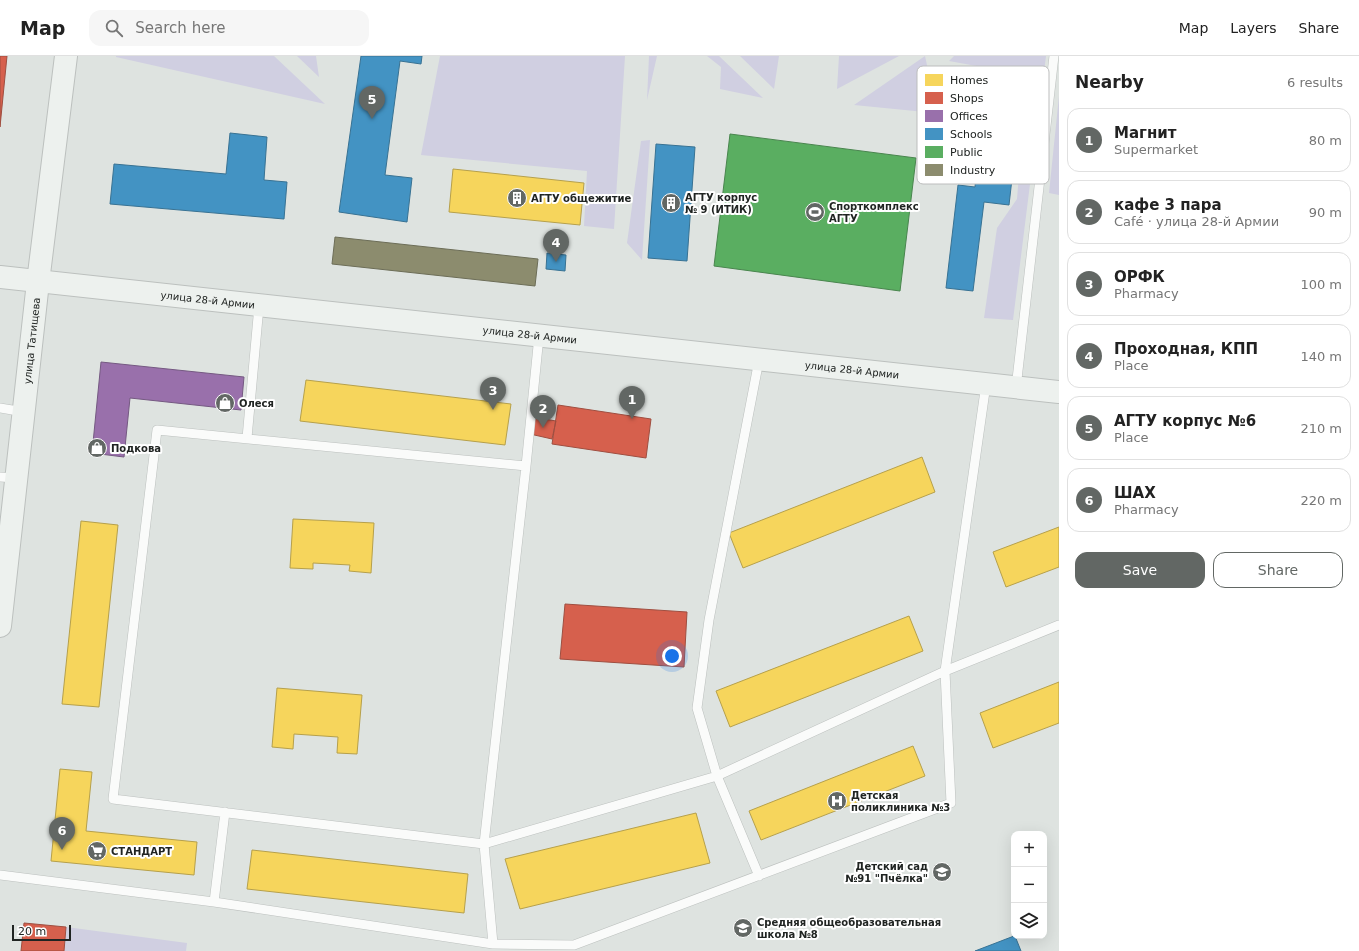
<!DOCTYPE html>
<html lang="en">
<head>
<meta charset="utf-8">
<style>
  :root { --surface:#fff; --page:#f6f6f6; --text:#222; --muted:#767676; --line:#e0e0e0; --accent:#626764 }
  body { margin:0; font-family:"DejaVu Sans",sans-serif; background:var(--page); color:var(--text) }
  .controls { position:absolute; right:12px; bottom:12px; display:grid; overflow:hidden; border-radius:8px; box-shadow:0 4px 16px #0002 }
  .controls button { width:36px; height:36px; display:grid; place-items:center; padding:0; border:0; border-bottom:1px solid var(--line); background:var(--surface); color:var(--text); font:20px sans-serif }
  .scale { position:absolute; left:12px; bottom:10px; width:59px; box-sizing:border-box; padding-left:4px; border:2px solid #202422; border-top:0; font-size:11px; line-height:14px; white-space:nowrap; color:#202422; -webkit-text-stroke:3px #fff; paint-order:stroke }
  .you { position:absolute; left:672px; top:600px; width:14px; height:14px; margin:-10px; border:3px solid #fff; border-radius:50%; background:#1a73e8; box-shadow:0 0 0 6px #1a73e833 }
  .badge { display:grid; place-items:center; width:26px; height:26px; border-radius:50%; background:var(--accent); color:#fff; font-size:13px; font-weight:700 }
  .pin { position:absolute; translate:-50% -33px; filter:drop-shadow(0 1px 2px #0008) }
  .pin::after { content:''; position:absolute; top:21px; width:14px; height:12px; background:inherit; clip-path:polygon(0 0,100% 0,50% 100%) }
  .list { margin:0; padding:0; list-style:none }
  h2 { display:flex; justify-content:space-between; align-items:center; height:52px; margin:0; padding:0 16px; font-size:17px }
  h2 small { font-size:13px; font-weight:400; color:var(--muted) }
  .list li { display:grid; grid-template-columns:26px 1fr auto; gap:12px; align-items:center; box-sizing:border-box; height:64px; margin:0 8px 8px; padding:0 8px; border:1px solid var(--line); border-radius:12px }
  .list b { display:block; font-size:15px; white-space:nowrap }
  .list p { margin:0; font-size:13px; white-space:nowrap; color:var(--muted) }
  .list em { font-size:13px; font-style:normal; color:var(--muted) }
  .actions { display:flex; gap:8px; padding:12px 16px }
  .actions a { flex:1; padding:9px 0; border:1px solid var(--accent); border-radius:12px; text-align:center; font-size:14px; color:var(--accent) }
  .actions .main { background:var(--accent); color:#fff }
  .icon { flex:none; width:22px; height:22px; fill:none; stroke:currentColor; stroke-width:2; stroke-linecap:round; stroke-linejoin:round }
  .map { position:relative; flex:none; width:1059px; height:895px; overflow:hidden }
  header { display:flex; align-items:center; gap:24px; box-sizing:border-box; height:56px; padding:0 20px; background:var(--surface); border-bottom:1px solid var(--line) }
  header strong { font-size:19px }
  nav { display:flex; gap:22px; margin-inline-start:auto; font-size:14px }
  .search { width:280px; height:36px; background:var(--page); display:flex; align-items:center; gap:10px; box-sizing:border-box; padding:0 14px; border-radius:12px; color:var(--muted); font-size:15px }
  main { display:flex }
  aside { flex:1; background:var(--surface) }
  .map>svg:first-child { display:block }
  .green { fill:#d0cfe1 }
  .homes { fill:#f6d55c; stroke:#b6a04b }
  .shops { fill:#d6604d; stroke:#9f4e40 }
  .offices { fill:#9970ab; stroke:#755982 }
  .schools { fill:#4393c3; stroke:#387293 }
  .public { fill:#5aae61; stroke:#49854e }
  .industry { fill:#8c8c6e; stroke:#6c6d57 }
  .lines { fill:none; stroke-linecap:round; stroke-linejoin:round }
  .lane-casing { stroke:#bcc0be; stroke-width:10 }
  .secondary-casing { stroke:#bcc0be; stroke-width:24 }
  .lane { stroke:#fafbfa; stroke-width:9 }
  .secondary { stroke:#edf1ee; stroke-width:22 }
  .labels { text-anchor:middle; stroke-width:4; stroke-linejoin:round; paint-order:stroke }
  .poi-label { font-size:10px; font-weight:bold; fill:#202422; stroke:#fff; text-anchor:start }
  .street-label { font-size:10px; fill:#202422; stroke:#fff }
  .key { fill:#fff; stroke:#bcbdbd; stroke-width:1 }
  .key-label { font-size:11px; fill:#202422 }
</style>
</head>
<body>
<header>
<strong>Map</strong>
<div class="search"><svg class="icon" aria-label="search" viewBox="0 0 24 24"><circle cx="10" cy="10" r="6"/><path d="M15 15l6 6"/></svg>Search here</div>
<nav><a>Map</a><a>Layers</a><a>Share</a></nav>
</header>
<main>
<div class="map">
<svg width="1059" height="895" viewBox="0 0 1059 895">
  <rect width="100%" height="100%" fill="#dee3e0"/>
  <path class="green" d="M116,0H274L325,48L116,1Z
    M297,0H316L319,21Z
    M440,0H625L614,173L584,170L587,115L421,99Z
    M649,0H657L647,44Z
    M707,0H719L763,42L720,33L721,11Z
    M740,0H779L774,33Z
    M839,0H899L837,33Z
    M925,0L930,23L925,56L854,49Z
    M954,0H1046L1013,264L984,262L997,172L1017,143L1027,19L949,5Z
    M1059,40V139L1049,137Z
    M650,84L642,204L627,187L641,85Z
    M66,871L187,887L186,895H63Z"/>
  <path class="homes" d="M453,113L584,127L580,169L449,156Z
    M306,324L511,348L505,389L300,365Z
    M922,401L935,436L743,512L729,477Z
    M293,463L374,467L371,517L349,515L350,509L313,507V513L290,512Z
    M81,465L118,469L99,651L62,648Z
    M1059,471V511L1006,531L993,496Z
    M909,560L923,595L730,671L716,635Z
    M1059,626V667L993,692L980,657Z
    M277,632L362,639L357,698L337,697L338,681L294,678L293,693L272,691Z
    M913,690L925,720L761,784L749,755Z
    M60,713L92,716L86,775L197,786L194,819L51,805Z
    M696,757L710,807L520,853L505,803Z
    M252,794L468,818L464,857L247,833Z"/>
  <path class="shops" d="M0,0H7L0,71Z
    M558,349L651,363L646,402L552,388Z
    M533,361L556,365L552,383L530,378Z
    M565,548L687,556L684,611L560,603Z
    M24,867L66,871L64,895H21Z"/>
  <path class="offices" d="M101,306L244,321L241,354L130,342L124,401L92,397Z"/>
  <path class="schools" d="M361,0H422L421,8L400,5L385,119L412,122L407,166L339,156Z
    M962,19L1023,26L1009,149L984,146L973,235L946,232L958,129L975,131L977,106L952,103Z
    M230,77L267,81L264,124L287,126L284,163L110,148L114,108L226,118Z
    M656,88L695,91L687,205L648,202Z
    M547,197L566,199L565,215L546,213Z
    M1015,880L1021,895H975L1014,880Z"/>
  <path class="public" d="M730,78L916,102L900,235L714,210Z"/>
  <path class="industry" d="M335,181L538,203L535,230L332,208Z"/>
  <g class="lines">
    <defs>
      <path id="lane" d="M1016,332L1054,0
        M0,352L24,356
        M247,382L259,250
        M526,410L157,374L113,743L484,788L717,720L945,615L1059,569
        M0,421L16,422
        M0,819L214,846L493,888L574,889L951,747L945,615L986,328
        M759,820L717,720L697,652L709,564L759,304
        M214,846L225,756
        M493,888L484,788L526,410L539,280"/>
      <g id="secondary">
        <path id="s1" d="M0,221L1059,336"/>
        <path id="s2" d="M0,570L38,226L66,0"/>
      </g>
    </defs>
    <use href="#lane" class="lane-casing"/>
    <use href="#secondary" class="secondary-casing"/>
    <use href="#lane" class="lane"/>
    <use href="#secondary" class="secondary"/>
  </g>
  <defs>
    <symbol id="building-disc" viewBox="-11 -11 22 22"><circle r="9.5" fill="#626764" stroke="#fff"/><path d="M-4-6H4V6H1V3H-1V6H-4ZM-2.5-4.3h1.7v1.8h-1.7ZM.8-4.3h1.7v1.8H.8ZM-2.5-1h1.7V.8h-1.7ZM.8-1h1.7V.8H.8Z" fill="#fff"/></symbol>
    <symbol id="stadium-disc" viewBox="-11 -11 22 22"><circle r="9.5" fill="#626764" stroke="#fff"/><path d="M0-5a6.5 5 0 1 0 0 10a6.5 5 0 1 0 0-10ZM-3.5-1.8h7v3.6h-7Z" fill="#fff"/></symbol>
    <symbol id="shop-disc" viewBox="-11 -11 22 22"><circle r="9.5" fill="#626764" stroke="#fff"/><path d="M-5-2.5h2.3a2.7 3.5 0 0 1 5.4 0H5L5.5 6h-11ZM-1.5-2.5h3a1.5 2.3 0 0 0-3 0Z" fill="#fff"/></symbol>
    <symbol id="hospital-disc" viewBox="-11 -11 22 22"><circle r="9.5" fill="#626764" stroke="#fff"/><path d="M-5-5h3v3.5h4V-5h3V5h-3V1.5h-4V5h-3Z" fill="#fff"/></symbol>
    <symbol id="supermarket-disc" viewBox="-11 -11 22 22"><circle r="9.5" fill="#626764" stroke="#fff"/><path d="M-6-5.5h2.5l.6 2H6L4.5 2H-2.5L-4.4-4H-6ZM-1.5 3.2a1.3 1.3 0 1 0 .1 0ZM3 3.2a1.3 1.3 0 1 0 .1 0Z" fill="#fff"/></symbol>
    <symbol id="school-disc" viewBox="-11 -11 22 22"><circle r="9.5" fill="#626764" stroke="#fff"/><path d="M0-5L7-2L0 1L-7-2ZM-4 1L0 2.5L4 1V4Q0 6-4 4Z" fill="#fff"/></symbol>
  </defs>
  <g fill-rule="evenodd">
    <use href="#building-disc" x="506" y="131" width="22" height="22"/>
    <use href="#building-disc" x="660" y="136" width="22" height="22"/>
    <use href="#stadium-disc" x="804" y="145" width="22" height="22"/>
    <use href="#shop-disc" x="214" y="336" width="22" height="22"/>
    <use href="#shop-disc" x="86" y="381" width="22" height="22"/>
    <use href="#hospital-disc" x="826" y="734" width="22" height="22"/>
    <use href="#supermarket-disc" x="86" y="784" width="22" height="22"/>
    <use href="#school-disc" x="931" y="805" width="22" height="22"/>
    <use href="#school-disc" x="732" y="861" width="22" height="22"/>
  </g>
  <g class="labels">
    <g class="poi-label">
      <text x="685" y="145">АГТУ корпус<tspan x="685" dy="12">№ 9 (ИТИК)</tspan></text>
      <text x="531" y="146">АГТУ общежитие</text>
      <text x="829" y="154">Спорткомплекс<tspan x="829" dy="12">АГТУ</tspan></text>
      <text x="239" y="351">Олеся</text>
      <text x="111" y="396">Подкова</text>
      <text x="851" y="743">Детская<tspan x="851" dy="12">поликлиника №3</tspan></text>
      <text x="111" y="799">СТАНДАРТ</text>
      <text x="928" y="814" text-anchor="end">Детский сад<tspan x="928" dy="12">№91 "Пчёлка"</tspan></text>
      <text x="757" y="870">Средняя общеобразовательная<tspan x="757" dy="12">школа №8</tspan></text>
    </g>
    <g class="street-label">
      <text dy="4" stroke="none"><textPath href="#s1" startOffset="209">улица 28-й Армии</textPath></text>
      <text dy="4" stroke="none"><textPath href="#s1" startOffset="533">улица 28-й Армии</textPath></text>
      <text dy="4" stroke="none"><textPath href="#s2" startOffset="287">улица Татищева</textPath></text>
      <text dy="4" stroke="none"><textPath href="#s1" startOffset="857">улица 28-й Армии</textPath></text>
    </g>
  </g>
  <rect x="917" y="10" width="132" height="118" rx="6" class="key"/>
  <rect x="925" y="18" width="18" height="12" fill="#f6d55c"/>
  <rect x="925" y="36" width="18" height="12" fill="#d6604d"/>
  <rect x="925" y="54" width="18" height="12" fill="#9970ab"/>
  <rect x="925" y="72" width="18" height="12" fill="#4393c3"/>
  <rect x="925" y="90" width="18" height="12" fill="#5aae61"/>
  <rect x="925" y="108" width="18" height="12" fill="#8c8c6e"/>
  <g class="key-label">
    <text x="950" y="28">Homes</text>
    <text x="950" y="46">Shops</text>
    <text x="950" y="64">Offices</text>
    <text x="950" y="82">Schools</text>
    <text x="950" y="100">Public</text>
    <text x="950" y="118">Industry</text>
  </g>
</svg>
<div class="controls">
<button>+</button>
<button>−</button>
<button><svg class="icon" aria-label="layers" viewBox="0 0 24 24"><path d="M12 4l9 5-9 5-9-5zM3 14l9 5 9-5"/></svg></button>
</div>
<div class="scale">20 m</div>
<div class="you"></div>
<div class="pin badge" style="left:632px;top:363px">1</div>
<div class="pin badge" style="left:543px;top:372px">2</div>
<div class="pin badge" style="left:493px;top:354px">3</div>
<div class="pin badge" style="left:556px;top:206px">4</div>
<div class="pin badge" style="left:372px;top:63px">5</div>
<div class="pin badge" style="left:62px;top:794px">6</div>
</div>
<aside>
<h2>Nearby<small>6 results</small></h2>
<ul class="list">
<li><span class="badge">1</span><div><b>Магнит</b><p>Supermarket</p></div><em>80 m</em></li>
<li><span class="badge">2</span><div><b>кафе 3 пара</b><p>Café · улица 28-й Армии</p></div><em>90 m</em></li>
<li><span class="badge">3</span><div><b>ОРФК</b><p>Pharmacy</p></div><em>100 m</em></li>
<li><span class="badge">4</span><div><b>Проходная, КПП</b><p>Place</p></div><em>140 m</em></li>
<li><span class="badge">5</span><div><b>АГТУ корпус №6</b><p>Place</p></div><em>210 m</em></li>
<li><span class="badge">6</span><div><b>ШАХ</b><p>Pharmacy</p></div><em>220 m</em></li>
</ul>
<div class="actions"><a class="main">Save</a><a>Share</a></div>
</aside>
</main>
</body>
</html>
